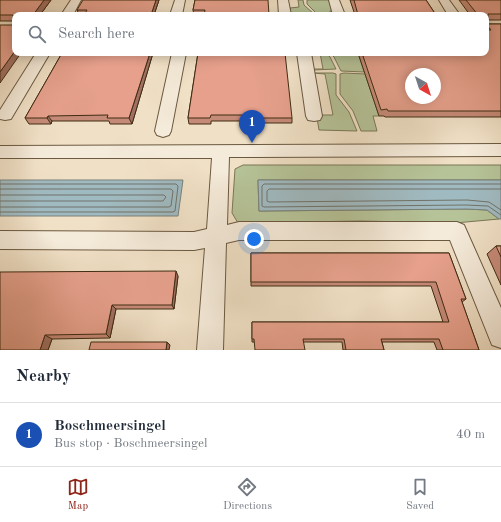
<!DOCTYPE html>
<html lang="en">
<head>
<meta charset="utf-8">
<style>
  :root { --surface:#fff; --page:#f2f2f3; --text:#1f2937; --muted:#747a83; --line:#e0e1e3; --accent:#8f2418 }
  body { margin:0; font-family:"Old Standard TT",serif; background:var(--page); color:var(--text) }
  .compass { position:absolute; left:405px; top:68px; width:36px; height:36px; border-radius:50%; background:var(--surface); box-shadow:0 2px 10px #0003; rotate:141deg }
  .you { position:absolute; left:254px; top:239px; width:14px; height:14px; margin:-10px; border:3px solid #fff; border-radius:50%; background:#1a73e8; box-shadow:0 0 0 6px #1a73e833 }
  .badge { display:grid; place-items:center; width:26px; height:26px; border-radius:50%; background:var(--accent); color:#fff; font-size:13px; font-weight:700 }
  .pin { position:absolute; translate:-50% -33px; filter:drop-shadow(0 1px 2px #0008) }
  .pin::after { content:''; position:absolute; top:21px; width:14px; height:12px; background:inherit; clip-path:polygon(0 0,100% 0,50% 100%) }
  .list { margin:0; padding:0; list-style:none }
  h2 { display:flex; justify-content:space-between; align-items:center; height:52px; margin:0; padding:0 16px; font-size:17px }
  h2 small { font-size:13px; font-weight:400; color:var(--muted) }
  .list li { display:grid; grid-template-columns:26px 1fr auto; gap:12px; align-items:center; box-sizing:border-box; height:64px; padding:0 16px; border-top:1px solid var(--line) }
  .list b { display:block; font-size:15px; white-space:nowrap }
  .list p { margin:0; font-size:13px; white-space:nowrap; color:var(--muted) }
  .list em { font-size:13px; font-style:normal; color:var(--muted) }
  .icon { flex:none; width:22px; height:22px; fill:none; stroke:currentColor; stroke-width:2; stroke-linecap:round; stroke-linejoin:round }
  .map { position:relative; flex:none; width:501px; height:350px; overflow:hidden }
  .search { position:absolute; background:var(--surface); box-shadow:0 2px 10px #0003; left:12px; right:12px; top:12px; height:44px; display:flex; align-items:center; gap:10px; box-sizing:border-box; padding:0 14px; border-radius:8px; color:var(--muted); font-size:15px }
  .sheet { height:116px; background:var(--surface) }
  nav { display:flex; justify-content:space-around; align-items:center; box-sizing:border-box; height:56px; border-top:1px solid var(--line); background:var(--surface); font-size:11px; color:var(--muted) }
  nav a { display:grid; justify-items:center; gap:2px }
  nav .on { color:var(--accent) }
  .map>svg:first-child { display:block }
  .green { fill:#b6c398; stroke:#7a7856 }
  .water { fill:#a0bac1; stroke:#79817b }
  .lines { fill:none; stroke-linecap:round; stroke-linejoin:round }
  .shore { stroke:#70736a; stroke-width:1 }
  .street-casing { stroke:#6b5940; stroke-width:2 }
  .street { fill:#f5ebda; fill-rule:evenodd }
  .wall { fill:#c68a78; stroke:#3f2c13 }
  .shaded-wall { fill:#a17062; stroke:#3f2c13 }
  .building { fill:#e6a08c; stroke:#3f2c13; fill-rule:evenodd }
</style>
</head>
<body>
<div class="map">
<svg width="501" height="350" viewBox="0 0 501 350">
  <rect width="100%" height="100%" fill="#f0e0c6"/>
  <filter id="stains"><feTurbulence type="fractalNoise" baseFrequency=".005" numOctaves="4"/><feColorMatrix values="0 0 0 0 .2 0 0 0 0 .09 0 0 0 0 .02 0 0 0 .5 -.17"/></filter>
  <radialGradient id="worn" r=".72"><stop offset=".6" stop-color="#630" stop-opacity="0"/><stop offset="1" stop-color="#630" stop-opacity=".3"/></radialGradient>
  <path class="green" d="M298,0H303L304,5L315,15H291L290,8L299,7Z
    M307,0H329L332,11H330L331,15H318L307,4Z
    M320,53H326L330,57L336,69L313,70V69H323Z
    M330,53H358L364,72L341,71L334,57Z
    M313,73H333L336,74V95L349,112L357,131L319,130L317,118L321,115H333L325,74Z
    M344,73L365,74L379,116H373L377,131H361L353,111L340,94V74Z
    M243,165H501V180H258L259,211L466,209L487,210L499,219L455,223L360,221L238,223L232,213L235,169Z"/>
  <path class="water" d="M0,180H183L178,216H0Z
    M258,180H501V219H499L487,210L466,209L259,211Z"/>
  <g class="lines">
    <path class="shore" d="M0,184H176L178,186L175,211L173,212H0
      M501,184H264L262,186V206L264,207L466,205L488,206L501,215
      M0,189H171L173,191L171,206L169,207H0
      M501,189H269L267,191V201L269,202L467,200L489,202L501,210
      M0,195H164L166,197L163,201H0"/>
    <defs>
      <path id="street" d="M71,0H81L73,15H61Z
        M175,0H185L182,15H170Z
        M278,0H288L291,15H279Z
        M329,0H339L345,15H333Z
        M439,0H449L460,15H448Z
        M36,53H50L11,119L5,120L0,119V110Z
        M172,53H186L171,131L169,135L163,137L157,135L155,131Z
        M297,53H311L322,116L320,120L314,121L308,120L306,116Z
        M501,144V156L229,157L227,225L239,222H457L464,225L501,308V348L492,345L450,240H239L226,243L223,350H197L205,248L194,250L0,249V231L194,232L207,229L212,158H0V146Z"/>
    </defs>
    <use href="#street" class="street-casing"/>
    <use href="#street" class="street"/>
  </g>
  <path class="wall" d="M0,0H51L40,15H15L13,25V21H0Z
    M159,0L154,15H79L77,10Z
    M195,0L269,15H194L193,10Z
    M350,0H426L436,15H355Z
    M459,0H501V20H488V24H501V117H385L384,116H379L358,53H486V15H470Z
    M62,53H153L132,124H110L109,121H52L51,124H29L25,118Z
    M198,53L292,118V123H243V121H211V124H189L188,118Z
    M496,246H501V285L487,254Z
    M251,253H449L466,299L462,302L479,350H437L434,342H382L384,350H343L342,342H252V322H443L431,286H251Z
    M178,276L174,309H116L110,338L52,339L48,350H0Z"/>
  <path class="shaded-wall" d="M44,0H51L40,15H33Z
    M156,0H159L154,15H151Z
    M15,51V53H21L0,83V72Z
    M150,53H153L132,124L129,118Z
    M48,116L52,121L51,124L47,118Z
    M176,271L178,276L174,309L172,305Z
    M112,305L116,309L110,338L106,334Z
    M45,335L52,339L48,350H40Z
    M167,342L170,345L169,350H166Z"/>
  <path class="building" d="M0,0H44L33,15H15V51L0,72V25H13V15H0Z
    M83,0H156L151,15H84L87,10H77Z
    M195,0H268L269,15H204L205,10H193Z
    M354,0H426L436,15H358Z
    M466,0H501V14H488V24H501V111H388L387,109L381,110L362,53H486V30H491L486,24V15H478ZM411,74H435V98H411Z
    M62,53H150L129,118H107L108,115L48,116L47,118H25Z
    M198,53H285L292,118H243V115H211L210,118H188Z
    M496,246H501V257Z
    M251,253H449L466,299H461L479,350H443L439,339H381L384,350H346L344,339H303L305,350H255L254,339H252V322H449L436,282H251Z
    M176,271L172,305H112L106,334L45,335L40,350H0V272Z
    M91,342H167L166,350H89Z"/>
  <rect width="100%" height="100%" filter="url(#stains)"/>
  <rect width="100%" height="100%" fill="url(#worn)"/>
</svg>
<svg class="compass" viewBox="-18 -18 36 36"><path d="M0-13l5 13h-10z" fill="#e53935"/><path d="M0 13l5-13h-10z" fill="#747a83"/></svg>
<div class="you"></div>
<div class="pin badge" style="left:252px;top:143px;background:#1a4fb4">1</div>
<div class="search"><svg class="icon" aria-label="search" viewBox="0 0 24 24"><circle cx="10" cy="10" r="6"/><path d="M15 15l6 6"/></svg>Search here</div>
</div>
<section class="sheet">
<h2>Nearby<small></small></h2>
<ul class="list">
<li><span class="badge" style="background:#1a4fb4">1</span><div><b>Boschmeersingel</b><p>Bus stop · Boschmeersingel</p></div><em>40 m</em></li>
</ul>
</section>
<nav>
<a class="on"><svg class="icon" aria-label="map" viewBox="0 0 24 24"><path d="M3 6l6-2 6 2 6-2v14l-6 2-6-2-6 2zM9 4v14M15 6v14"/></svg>Map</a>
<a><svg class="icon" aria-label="directions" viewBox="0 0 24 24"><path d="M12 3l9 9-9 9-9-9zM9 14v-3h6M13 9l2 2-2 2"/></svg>Directions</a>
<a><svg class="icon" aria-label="saved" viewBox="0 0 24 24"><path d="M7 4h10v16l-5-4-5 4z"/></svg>Saved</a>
</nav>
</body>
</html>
